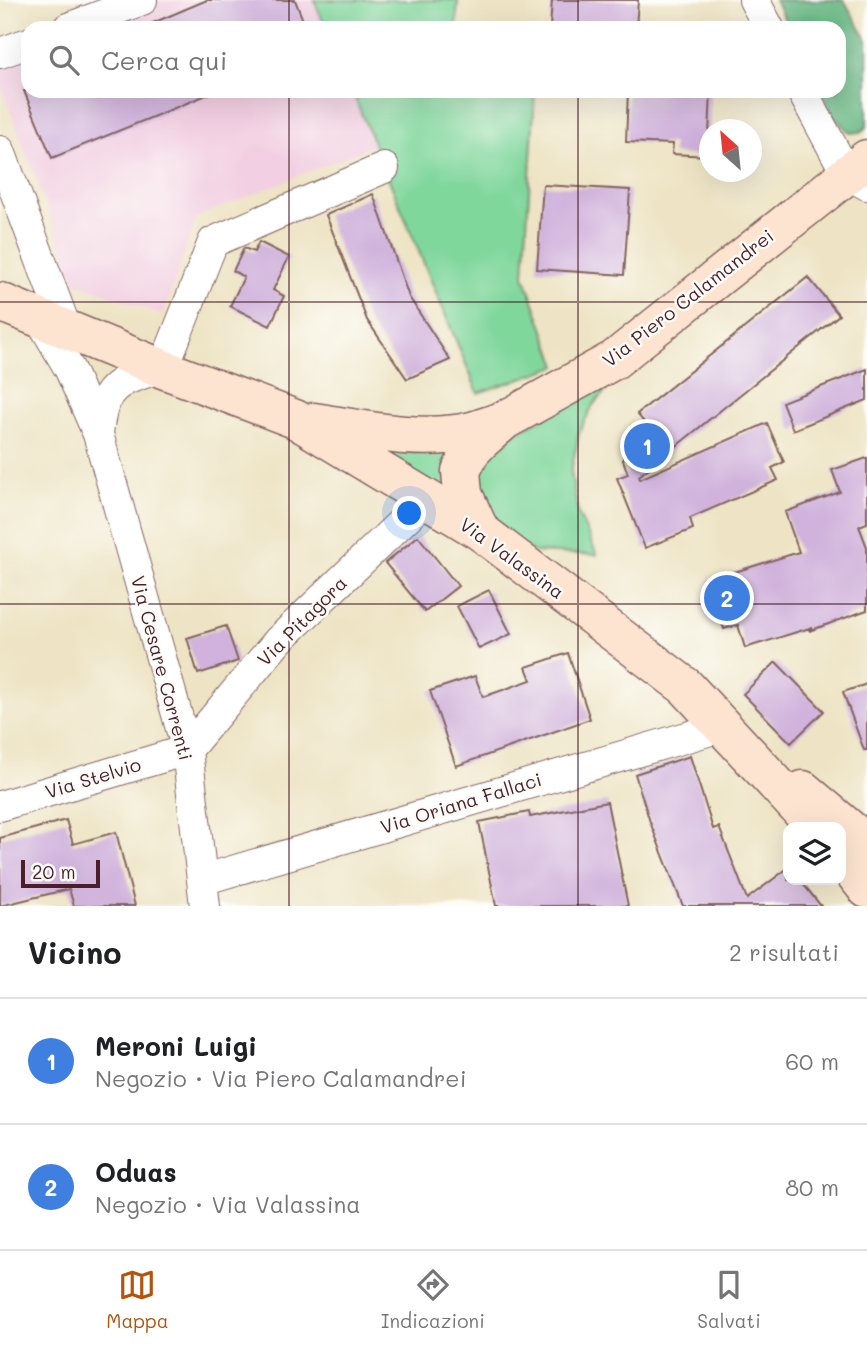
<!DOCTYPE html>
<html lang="it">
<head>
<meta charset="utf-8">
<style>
  :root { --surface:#fff; --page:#f2f2f2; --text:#202124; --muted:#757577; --line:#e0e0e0; --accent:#b45309 }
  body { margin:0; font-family:Mali,sans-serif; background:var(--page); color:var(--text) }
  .controls { position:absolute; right:21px; bottom:21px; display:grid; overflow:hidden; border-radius:14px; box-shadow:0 7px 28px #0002 }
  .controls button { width:63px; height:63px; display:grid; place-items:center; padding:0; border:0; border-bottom:2px solid var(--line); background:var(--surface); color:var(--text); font:35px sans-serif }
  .compass { position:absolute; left:699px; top:119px; width:63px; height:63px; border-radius:50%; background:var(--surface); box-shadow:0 7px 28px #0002; rotate:333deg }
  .scale { position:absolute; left:21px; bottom:18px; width:79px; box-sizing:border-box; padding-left:7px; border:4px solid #4a1f2b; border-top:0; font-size:19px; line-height:24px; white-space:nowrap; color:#4a1f2b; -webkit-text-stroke:5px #fdfcf7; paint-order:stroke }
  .you { position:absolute; left:410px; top:514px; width:24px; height:24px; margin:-18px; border:5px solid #fff; border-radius:50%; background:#1a73e8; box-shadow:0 0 0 10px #1a73e833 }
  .badge { display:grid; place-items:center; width:46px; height:46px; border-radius:50%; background:var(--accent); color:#fff; font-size:23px; font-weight:700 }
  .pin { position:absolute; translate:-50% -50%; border:4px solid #fff; box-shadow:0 2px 7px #0006 }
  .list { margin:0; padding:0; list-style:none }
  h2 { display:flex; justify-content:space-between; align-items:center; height:91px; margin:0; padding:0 28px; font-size:30px }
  h2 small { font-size:23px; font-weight:400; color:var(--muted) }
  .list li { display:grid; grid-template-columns:46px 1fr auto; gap:21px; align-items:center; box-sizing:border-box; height:126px; padding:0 28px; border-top:2px solid var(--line) }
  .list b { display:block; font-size:26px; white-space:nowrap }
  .list p { margin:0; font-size:23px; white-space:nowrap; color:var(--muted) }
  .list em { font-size:23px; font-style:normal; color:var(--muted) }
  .icon { flex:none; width:38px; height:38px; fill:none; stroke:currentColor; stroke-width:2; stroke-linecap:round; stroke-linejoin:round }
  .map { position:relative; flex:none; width:867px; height:906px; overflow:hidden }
  .search { position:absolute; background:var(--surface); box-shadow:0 7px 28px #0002; left:21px; right:21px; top:21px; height:77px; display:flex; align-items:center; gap:18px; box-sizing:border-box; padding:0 24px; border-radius:21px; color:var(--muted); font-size:26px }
  .sheet { height:343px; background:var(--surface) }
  nav { display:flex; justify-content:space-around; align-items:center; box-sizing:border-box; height:98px; border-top:2px solid var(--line); background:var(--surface); font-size:19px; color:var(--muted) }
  nav a { display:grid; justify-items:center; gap:4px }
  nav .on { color:var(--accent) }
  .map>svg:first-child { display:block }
  .built { fill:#f2cfe2 }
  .green { fill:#80d79c; stroke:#657b64; stroke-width:2 }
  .forest { fill:#68b884; stroke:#596c58; stroke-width:2 }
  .building { fill:#d0b2dc }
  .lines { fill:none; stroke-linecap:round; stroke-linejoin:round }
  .minor-casing { stroke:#836461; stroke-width:32 }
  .secondary-casing { stroke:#836461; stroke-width:41 }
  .minor { stroke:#fff; stroke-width:30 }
  .secondary { stroke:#fde4d1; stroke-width:38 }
  .grid { fill:none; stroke:#4a1f2b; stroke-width:2; stroke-opacity:0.55 }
  .labels { text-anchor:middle; stroke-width:5; stroke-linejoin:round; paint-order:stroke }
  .street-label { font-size:19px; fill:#4a1f2b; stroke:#fdfcf7 }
</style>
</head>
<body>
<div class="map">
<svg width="867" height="906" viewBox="0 0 867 906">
  <rect width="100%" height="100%" fill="#fdfcf7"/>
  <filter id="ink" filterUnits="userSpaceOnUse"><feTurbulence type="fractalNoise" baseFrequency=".0143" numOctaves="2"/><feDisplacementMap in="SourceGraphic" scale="14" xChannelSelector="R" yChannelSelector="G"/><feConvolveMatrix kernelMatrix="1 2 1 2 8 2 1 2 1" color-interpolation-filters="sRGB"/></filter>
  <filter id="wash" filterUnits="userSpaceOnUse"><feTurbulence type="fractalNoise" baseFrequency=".00686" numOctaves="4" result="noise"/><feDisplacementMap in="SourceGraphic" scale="28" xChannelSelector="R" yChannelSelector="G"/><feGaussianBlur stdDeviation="1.57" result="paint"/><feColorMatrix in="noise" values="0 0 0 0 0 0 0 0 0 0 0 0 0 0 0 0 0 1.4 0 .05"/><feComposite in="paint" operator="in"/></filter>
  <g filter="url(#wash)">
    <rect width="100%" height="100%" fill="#eee4c5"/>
    <path class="built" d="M156,0H314L326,28H86Z
      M28,51V91H352L374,145L197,217L163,315L75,282L0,84V63Z"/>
    <path class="green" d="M314,0H458L456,28H326Z
      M352,91H535L524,276L557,366L478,393Z
      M615,380L593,405L579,432L571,472L578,513L597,555L534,552L516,540L479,503V459L487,448Z
      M468,438L448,499L349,439Z"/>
    <path class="forest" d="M775,0H844L867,40V127L860,132L850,133L834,117L821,91H839V28H789Z"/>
    <g id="blocks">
      <path class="building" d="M207,0H295L306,28H141Z
        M552,0H638L636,28H550Z
        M24,91H213L214,92L52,158Z
        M628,91H711L708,156L672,154L673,144L626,142Z
        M543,185L630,190L624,275L537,269Z
        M373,194L409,297L450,360L407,379L367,320L326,215Z
        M259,242L289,257L273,290L284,296L270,326L230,306L244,277L233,271L244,248L254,252Z
        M808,277L839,315L639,476L640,479L767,423L784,462L772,468L778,480L690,518L693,529L645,548L617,478L628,474L623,460L627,441L644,422L637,414Z
        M867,369V400L793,430L782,402Z
        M867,458V523L859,526L867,547V610L809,631L813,627L745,648L738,625L724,629L709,580L799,552L785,512L840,492L832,470Z
        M418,536L458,586L425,612L385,563Z
        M489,590L511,634L479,649L457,606Z
        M226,626L238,661L198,674L187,638Z
        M568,653L590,719L456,766L430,691L475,676L483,697L531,680L526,667Z
        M776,662L824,711L791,743L743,694Z
        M867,684V750H864L843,692Z
        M690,756L713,829L719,827L747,899L788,868V880H800L821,906H683L650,822L635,774Z
        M607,802L628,906H496L479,822L529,812L530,817Z
        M66,820L73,844L116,832L135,906H74L69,889L0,906V838Z"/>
    </g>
  </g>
  <g filter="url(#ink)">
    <use href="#blocks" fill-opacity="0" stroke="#836461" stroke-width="2"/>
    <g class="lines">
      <defs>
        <path id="minor" d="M754,0L769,28
          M68,28L142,0
          M0,53L28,43
          M802,91L847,174L867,185
          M0,151L66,328
          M39,317L70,370L98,434L187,750L205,906
          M163,369L213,242L384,168
          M98,434C103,385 116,382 160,368
          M0,806L187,750L278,641L426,499
          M202,880L721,727"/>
        <path id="secondary" d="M0,302L163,369L295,419L480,531L686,687L816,827
          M314,422C365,430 420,443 472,431C482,428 493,424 503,421
          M480,531L463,494L461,471L471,451L482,440L505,420L614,360L867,159
          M803,790L854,833L867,840
          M841,856L867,889"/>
      </defs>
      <use href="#minor" class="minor-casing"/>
      <use href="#secondary" class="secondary-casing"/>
      <use href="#minor" class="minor"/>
      <use href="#secondary" class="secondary"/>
    </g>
  </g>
  <path class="grid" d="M289,0V28M578,0V28M289,91V906M578,91V906M0,302H867M0,604H867"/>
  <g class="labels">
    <g class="street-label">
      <text transform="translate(688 298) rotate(-38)" y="7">Via Piero Calamandrei</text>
      <text transform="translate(512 558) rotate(36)" y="7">Via Valassina</text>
      <text transform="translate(302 621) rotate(-45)" y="7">Via Pitagora</text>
      <text transform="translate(162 668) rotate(75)" y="7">Via Cesare Correnti</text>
      <text transform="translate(93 778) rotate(-17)" y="7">Via Stelvio</text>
      <text transform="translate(461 803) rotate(-17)" y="7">Via Oriana Fallaci</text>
    </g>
  </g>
</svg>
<div class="controls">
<button><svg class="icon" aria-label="layers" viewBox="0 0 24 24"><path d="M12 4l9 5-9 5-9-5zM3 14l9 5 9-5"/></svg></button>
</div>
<svg class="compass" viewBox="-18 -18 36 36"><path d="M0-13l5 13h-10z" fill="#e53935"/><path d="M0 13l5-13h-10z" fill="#757577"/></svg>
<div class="scale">20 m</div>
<div class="you"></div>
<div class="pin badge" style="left:647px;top:446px;background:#3f7fe0">1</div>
<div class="pin badge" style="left:727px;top:598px;background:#3f7fe0">2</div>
<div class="search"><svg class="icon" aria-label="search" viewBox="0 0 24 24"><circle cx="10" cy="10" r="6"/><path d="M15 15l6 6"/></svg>Cerca qui</div>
</div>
<section class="sheet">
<h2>Vicino<small>2 risultati</small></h2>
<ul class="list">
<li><span class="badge" style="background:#3f7fe0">1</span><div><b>Meroni Luigi</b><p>Negozio · Via Piero Calamandrei</p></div><em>60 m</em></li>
<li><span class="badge" style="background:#3f7fe0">2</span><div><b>Oduas</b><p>Negozio · Via Valassina</p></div><em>80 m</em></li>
</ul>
</section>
<nav>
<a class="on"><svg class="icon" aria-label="map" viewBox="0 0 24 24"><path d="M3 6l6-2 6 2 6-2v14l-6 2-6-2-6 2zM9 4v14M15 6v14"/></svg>Mappa</a>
<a><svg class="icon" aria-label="directions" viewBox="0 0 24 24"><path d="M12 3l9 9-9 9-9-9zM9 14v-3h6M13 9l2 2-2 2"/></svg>Indicazioni</a>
<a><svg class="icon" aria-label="saved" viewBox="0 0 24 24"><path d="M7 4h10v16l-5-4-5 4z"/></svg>Salvati</a>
</nav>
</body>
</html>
